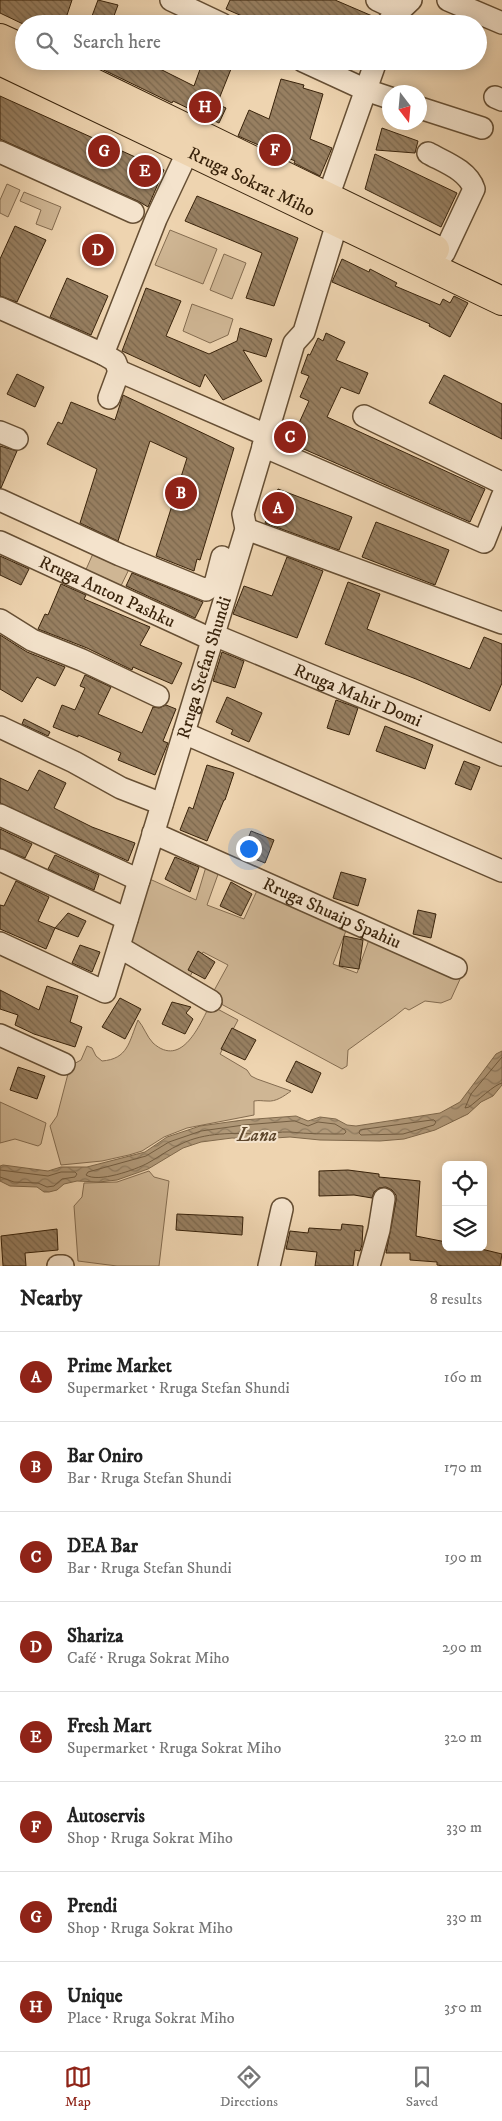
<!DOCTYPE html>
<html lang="en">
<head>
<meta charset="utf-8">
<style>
  :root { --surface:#fff; --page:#f2f2f2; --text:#222; --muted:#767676; --line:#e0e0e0; --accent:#8f2418 }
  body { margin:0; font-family:"IM FELL DW Pica",serif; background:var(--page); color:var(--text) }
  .controls { position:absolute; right:15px; bottom:15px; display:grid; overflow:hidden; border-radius:8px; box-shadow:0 2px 12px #0003 }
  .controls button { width:45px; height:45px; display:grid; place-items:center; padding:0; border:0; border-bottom:1px solid var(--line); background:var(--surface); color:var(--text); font:25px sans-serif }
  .compass { position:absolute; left:382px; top:85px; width:45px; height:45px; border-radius:50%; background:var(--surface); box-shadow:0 2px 12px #0003; rotate:164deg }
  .you { position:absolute; left:248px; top:848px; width:18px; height:18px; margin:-12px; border:4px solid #fff; border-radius:50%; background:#1a73e8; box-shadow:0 0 0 8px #1a73e833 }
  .badge { display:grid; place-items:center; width:32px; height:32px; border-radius:50%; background:var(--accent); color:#fff; font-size:16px; font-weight:700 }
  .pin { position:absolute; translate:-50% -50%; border:2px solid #fff; box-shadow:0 1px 5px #0006 }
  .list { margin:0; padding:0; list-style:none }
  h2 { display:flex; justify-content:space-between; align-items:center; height:65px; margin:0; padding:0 20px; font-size:21px }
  h2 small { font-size:16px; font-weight:400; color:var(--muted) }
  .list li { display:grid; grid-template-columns:32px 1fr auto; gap:15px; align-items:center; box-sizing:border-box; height:90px; padding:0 20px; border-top:1px solid var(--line) }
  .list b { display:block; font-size:19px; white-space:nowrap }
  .list p { margin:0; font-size:16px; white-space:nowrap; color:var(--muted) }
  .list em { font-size:16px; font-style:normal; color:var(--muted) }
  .icon { flex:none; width:28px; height:28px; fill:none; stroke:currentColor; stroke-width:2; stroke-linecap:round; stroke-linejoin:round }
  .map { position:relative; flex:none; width:502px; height:1266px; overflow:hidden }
  .search { position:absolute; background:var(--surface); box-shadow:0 2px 12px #0003; left:15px; right:15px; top:15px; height:55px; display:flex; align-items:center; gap:12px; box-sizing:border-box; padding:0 18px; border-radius:28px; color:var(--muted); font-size:19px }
  .sheet { height:785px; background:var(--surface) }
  nav { display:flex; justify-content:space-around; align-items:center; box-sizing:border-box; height:70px; border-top:1px solid var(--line); background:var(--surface); font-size:14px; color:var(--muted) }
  nav a { display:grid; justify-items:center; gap:2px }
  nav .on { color:var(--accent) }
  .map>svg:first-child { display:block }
  .grass { fill:#cfb694; stroke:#846c50 }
  .water { fill:url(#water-waves); stroke:#80694c }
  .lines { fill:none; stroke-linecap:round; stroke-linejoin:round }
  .shore { stroke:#745e42; stroke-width:1 }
  .building { fill:url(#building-back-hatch); stroke:#39230b }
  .minor-casing { stroke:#664f34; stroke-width:24 }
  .major-casing { stroke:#39230b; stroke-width:30 }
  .minor { stroke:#f4e3cc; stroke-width:21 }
  .major { stroke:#eed4b0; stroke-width:28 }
  .labels { text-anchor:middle; stroke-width:4; stroke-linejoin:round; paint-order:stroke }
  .street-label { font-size:18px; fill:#39230b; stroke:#f4e3cc }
  .water-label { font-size:19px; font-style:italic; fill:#5d462c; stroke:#f4e3cc }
</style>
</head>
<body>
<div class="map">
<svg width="502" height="1266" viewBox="0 0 502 1266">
  <defs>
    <pattern id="water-waves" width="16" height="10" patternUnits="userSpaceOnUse" patternTransform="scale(1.25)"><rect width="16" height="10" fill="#b09878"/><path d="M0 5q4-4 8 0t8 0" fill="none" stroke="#907c61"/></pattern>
    <pattern id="building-back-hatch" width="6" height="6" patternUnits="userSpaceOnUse" patternTransform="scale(1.25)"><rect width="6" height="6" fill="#977f61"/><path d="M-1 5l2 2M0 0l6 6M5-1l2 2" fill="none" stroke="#7c684e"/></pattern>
  </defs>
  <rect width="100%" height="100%" fill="#eed4b0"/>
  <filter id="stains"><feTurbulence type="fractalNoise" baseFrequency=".004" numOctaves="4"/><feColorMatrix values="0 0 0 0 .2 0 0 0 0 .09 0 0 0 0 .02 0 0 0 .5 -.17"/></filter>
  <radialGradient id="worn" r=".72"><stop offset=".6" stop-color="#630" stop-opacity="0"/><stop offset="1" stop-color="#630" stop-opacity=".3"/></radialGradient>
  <path class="grass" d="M7,184L20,190L8,217L0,213V200Z
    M24,192L61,207L52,230L36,224L41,210L20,201Z
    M170,230L217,249L203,284L155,265Z
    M224,254L246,263L232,299L210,290Z
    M192,304L233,319L228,335L210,343L183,331Z
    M95,549L131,565L119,590L84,574Z
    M208,860L221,866L207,905L244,919L260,884L349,923L333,964L357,973L371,934L461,977L451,999L441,1003L425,1001L409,1010L405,1008L395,1016L348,1050L347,1066L342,1069L210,998L228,965L203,952L187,982L127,950L143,876L196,900Z
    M210,1005L238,1020L220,1054L247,1070L251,1076L257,1079L291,1091C284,1096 276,1102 267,1101C262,1101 260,1100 254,1101V1115L187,1128L164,1137L142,1151L129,1155L102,1161L61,1165L50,1126L57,1116L70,1066L81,1060L87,1046L92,1048L96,1056L102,1061C128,1059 129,1042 138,1020C144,1027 147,1037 153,1043C182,1069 200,1024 210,1005Z
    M0,1102L46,1123L41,1144L38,1146L15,1139L0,1143Z
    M149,1171L154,1177L169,1181L159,1266H117L78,1261L74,1206L82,1197L84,1183L117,1182Z"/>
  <path class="water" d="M502,1051V1085L493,1096L481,1102L468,1114L435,1130L404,1139L380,1141L320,1140L290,1137L260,1139L232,1138L201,1142L183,1148L148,1169L117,1180L99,1182L77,1181L64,1184L57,1190L49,1192H44L37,1187L10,1186L0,1181V1166L3,1165L48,1171L61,1167H87L145,1152L167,1137L200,1126L243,1120L296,1116L308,1121L320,1117L336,1119L347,1125L356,1126L440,1113L460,1102L496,1054Z"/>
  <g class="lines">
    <path class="shore" d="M502,1057L471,1094L465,1108L469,1107C476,1102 495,1084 502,1083
      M434,1120L436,1122L434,1125L403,1134L361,1135L359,1133L360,1130L366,1129Z
      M295,1121L308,1126L318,1122L335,1124L345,1130L346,1132L344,1134C325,1134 308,1134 290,1132C280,1131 270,1135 260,1134C234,1133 205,1132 181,1144C169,1149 159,1157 148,1163C135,1170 98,1183 86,1175L88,1172L146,1156L169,1142L201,1131L244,1125Z
      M0,1170L48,1176L61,1172H75L77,1174L75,1177L62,1179L54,1186L47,1187L38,1183L14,1182L0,1177"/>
  </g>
  <path class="building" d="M0,0H72L64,24H23L0,13Z
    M98,0L118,5L111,24H89Z
    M230,0H335L377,18V24H260L226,9Z
    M85,61H144L194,86L203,61H210L231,69L217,104L226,108L219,123L173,101L172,103Z
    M281,79L304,85L303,88L323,94L310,139L332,148L320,176L294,163L295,161L238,136L249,110L269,119Z
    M0,96L164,170L148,207L138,201L0,139Z
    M382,128L418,141L415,153L376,150Z
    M375,154L457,193L441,227L365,189Z
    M197,196L298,238L274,306L246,298L262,253L185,221Z
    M15,226L46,240L17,302L0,296V259Z
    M342,259L369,272L370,269L397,283L395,286L440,305L443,299L450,303L454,296L468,303L450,337L429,326L430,324L332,282Z
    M67,278L108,296L91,335L50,317Z
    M146,288L181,301L166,336L209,354L237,341L240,328L272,339L266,357L243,350L262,381L223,400L205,374L200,387L122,351Z
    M326,333L345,342L336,360L368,373L359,394L341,387L327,417L485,489L470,522L290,443L309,401L300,397L309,376L301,373L308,354L310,355L318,338L323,341Z
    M17,374L44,387L35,407L7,394Z
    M444,375L502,404V439L429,403Z
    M123,395L234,448L200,560L197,559L194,571L156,556L187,458L150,441L118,541L80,523L97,469L47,444L58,422L62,424L71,402L115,420Z
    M0,446L17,451L1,488H0Z
    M278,489L352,517L339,550L265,523Z
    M376,522L449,550L435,585L362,557Z
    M0,556L29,569L21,585L0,575Z
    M287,557L323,571L297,638L233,614L244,586L272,596Z
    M132,573L203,602L195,618L126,586Z
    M348,582L380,594L367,629L470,669L484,637L502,644V683L490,711L416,679L325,644Z
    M61,584L86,595L84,599L150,627L140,645L182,663L172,684L133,667L132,670L87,648L38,629L45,614L48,615Z
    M0,635L27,652L65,667L55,686L37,677L22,702L0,689Z
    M222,652L244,661L235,688L213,681Z
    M85,675L111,687L98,714L142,733L153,707L159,708L166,705L176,709L163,741L168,743L155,775L118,760L121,753L78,735V737L53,727L62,705L75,710L85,688L80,686Z
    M227,697L262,713L249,742L231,734L233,730L216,722Z
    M336,700L358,708L349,735L327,728Z
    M24,719L50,732L48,736L22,724Z
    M385,726L433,745L425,769L376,751Z
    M464,761L480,767L471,790L455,784Z
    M207,765L234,773L225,800H224L207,841L180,830L189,807L193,809Z
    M39,770L66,783L54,808L92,827L135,843L128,861L0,803V778L28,791Z
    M0,829L32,844L25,858L0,848Z
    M251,831L274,840L265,863L242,854Z
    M55,855L99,875L94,890L48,869Z
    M175,857L199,867L190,892L165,879Z
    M341,872L366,879L358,906L333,898Z
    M16,881L49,897L38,921L55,928L46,949L0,929V905L4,906Z
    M231,882L252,894L241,916L220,906Z
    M418,910L436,914L431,938L413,934Z
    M68,913L86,921L78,937L55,928Z
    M344,936L363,940L359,969L339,966Z
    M80,945L100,952L92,972L72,963Z
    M198,951L215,962L205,979L188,970Z
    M47,986L78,996L70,1022L82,1027L75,1047L34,1034L15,1025L18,1015L0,1009V990L39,1010Z
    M120,998L141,1009L125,1039L102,1027Z
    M172,1002L191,1007L186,1013L193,1019L185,1034L162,1024Z
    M232,1028L256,1040L245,1060L221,1049Z
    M296,1061L321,1073L312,1093L286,1081Z
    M18,1067L45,1076L37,1099L10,1090Z
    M348,1170L379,1174V1177L420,1181L416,1236L446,1242V1247H473L502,1254L500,1266H443L437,1265V1262L410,1260V1253H386L396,1201V1195L392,1190L386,1187L379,1188L374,1192L372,1198L354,1195L319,1196V1171Z
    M177,1214L243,1217L242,1235L176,1230Z
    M342,1224L363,1226L362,1245L360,1251L355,1250L353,1266H315L317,1252L286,1249L290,1231L308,1233L309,1228L341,1230Z
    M57,1229L58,1250L25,1253L26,1266H3L1,1236Z"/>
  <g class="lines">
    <defs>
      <g id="minor">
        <path d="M171,0L222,24"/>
        <path d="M377,0L392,7"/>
        <path d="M448,0L502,23"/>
        <path d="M389,21L411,0"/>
        <path d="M303,61L366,90L390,98"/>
        <path d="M495,97L502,100"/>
        <path d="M420,108L482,128"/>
        <path d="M0,152L133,212"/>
        <path d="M428,153C444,162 468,170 474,189L444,253"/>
        <path d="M328,197L376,61"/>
        <path d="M0,308L103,354L115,361L119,371L266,435"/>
        <path d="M103,354L156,219L188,151"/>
        <path d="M109,398L119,371"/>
        <path d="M364,416L502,483"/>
        <path d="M0,432L17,439"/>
        <path d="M263,446L484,542L502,497"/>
        <path d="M0,500L120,555L206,590L215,584L222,557"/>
        <path d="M246,529L502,623"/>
        <path id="s1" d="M0,542L213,640"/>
        <path d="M0,620L32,640L82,660L158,696"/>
        <path id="s2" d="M214,635L502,755"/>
        <path d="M0,727L74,762L121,788L162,804"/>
        <path d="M184,733L502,871"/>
        <path d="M0,815L139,880"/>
        <path id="s3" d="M153,833L456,968"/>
        <path d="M0,860L127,919"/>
        <path id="s4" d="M0,943L105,992L246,529L243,514L294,343L304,332L337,223"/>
        <path d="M119,947L211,1001"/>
        <path d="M0,1035L64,1064"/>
        <path d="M58,1266H63"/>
        <path d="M269,1266L282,1209"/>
        <path d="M369,1266L379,1230L384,1199"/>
      </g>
      <g id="major">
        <path d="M0,38L24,49"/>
        <path id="s5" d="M0,61L502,301"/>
        <path d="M49,61L435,249"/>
      </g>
    </defs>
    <use href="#minor" class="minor-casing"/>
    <use href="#major" class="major-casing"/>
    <use href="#minor" class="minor"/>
    <use href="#major" class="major"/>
  </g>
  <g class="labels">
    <g class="street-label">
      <text dy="6" stroke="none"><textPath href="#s5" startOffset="279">Rruga Sokrat Miho</textPath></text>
      <text dy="6" stroke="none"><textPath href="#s1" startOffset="118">Rruga Anton Pashku</textPath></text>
      <text dy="6" stroke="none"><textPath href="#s4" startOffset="455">Rruga Stefan Shundi</textPath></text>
      <text dy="6" stroke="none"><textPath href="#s2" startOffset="156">Rruga Mahir Domi</textPath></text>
      <text dy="6" stroke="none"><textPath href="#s3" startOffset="196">Rruga Shuaip Spahiu</textPath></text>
    </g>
    <g class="water-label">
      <text x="257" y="1141">Lana</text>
    </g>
  </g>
  <rect width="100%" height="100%" filter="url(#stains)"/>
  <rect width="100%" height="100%" fill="url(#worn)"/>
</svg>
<div class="controls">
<button><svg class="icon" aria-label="locate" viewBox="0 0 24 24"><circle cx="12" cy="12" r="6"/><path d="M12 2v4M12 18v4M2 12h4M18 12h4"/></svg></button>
<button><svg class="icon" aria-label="layers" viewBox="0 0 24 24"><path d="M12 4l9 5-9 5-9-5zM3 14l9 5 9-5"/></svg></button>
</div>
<svg class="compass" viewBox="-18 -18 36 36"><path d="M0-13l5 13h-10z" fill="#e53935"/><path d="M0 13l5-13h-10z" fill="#767676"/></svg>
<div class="you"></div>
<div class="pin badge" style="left:278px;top:508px">A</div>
<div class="pin badge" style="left:181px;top:493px">B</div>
<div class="pin badge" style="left:290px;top:437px">C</div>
<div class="pin badge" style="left:98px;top:250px">D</div>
<div class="pin badge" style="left:145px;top:171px">E</div>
<div class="pin badge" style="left:275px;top:150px">F</div>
<div class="pin badge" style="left:104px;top:151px">G</div>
<div class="pin badge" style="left:205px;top:107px">H</div>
<div class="search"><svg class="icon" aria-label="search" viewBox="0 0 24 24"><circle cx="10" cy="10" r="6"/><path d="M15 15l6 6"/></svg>Search here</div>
</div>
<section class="sheet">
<h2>Nearby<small>8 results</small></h2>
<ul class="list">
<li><span class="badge">A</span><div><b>Prime Market</b><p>Supermarket · Rruga Stefan Shundi</p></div><em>160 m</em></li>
<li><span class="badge">B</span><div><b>Bar Oniro</b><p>Bar · Rruga Stefan Shundi</p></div><em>170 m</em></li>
<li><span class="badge">C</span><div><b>DEA Bar</b><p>Bar · Rruga Stefan Shundi</p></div><em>190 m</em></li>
<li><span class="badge">D</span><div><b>Shariza</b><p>Café · Rruga Sokrat Miho</p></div><em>290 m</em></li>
<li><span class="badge">E</span><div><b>Fresh Mart</b><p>Supermarket · Rruga Sokrat Miho</p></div><em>320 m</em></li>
<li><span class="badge">F</span><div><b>Autoservis</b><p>Shop · Rruga Sokrat Miho</p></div><em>330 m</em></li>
<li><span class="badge">G</span><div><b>Prendi</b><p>Shop · Rruga Sokrat Miho</p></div><em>330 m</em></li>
<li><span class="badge">H</span><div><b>Unique</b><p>Place · Rruga Sokrat Miho</p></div><em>350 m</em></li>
</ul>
</section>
<nav>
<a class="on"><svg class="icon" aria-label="map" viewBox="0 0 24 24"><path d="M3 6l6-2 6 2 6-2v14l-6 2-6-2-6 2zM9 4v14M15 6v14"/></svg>Map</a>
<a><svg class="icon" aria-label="directions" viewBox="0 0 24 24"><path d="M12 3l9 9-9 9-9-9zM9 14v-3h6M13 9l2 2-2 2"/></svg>Directions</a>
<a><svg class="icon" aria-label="saved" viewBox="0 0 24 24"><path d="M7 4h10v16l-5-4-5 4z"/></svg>Saved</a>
</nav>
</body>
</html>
